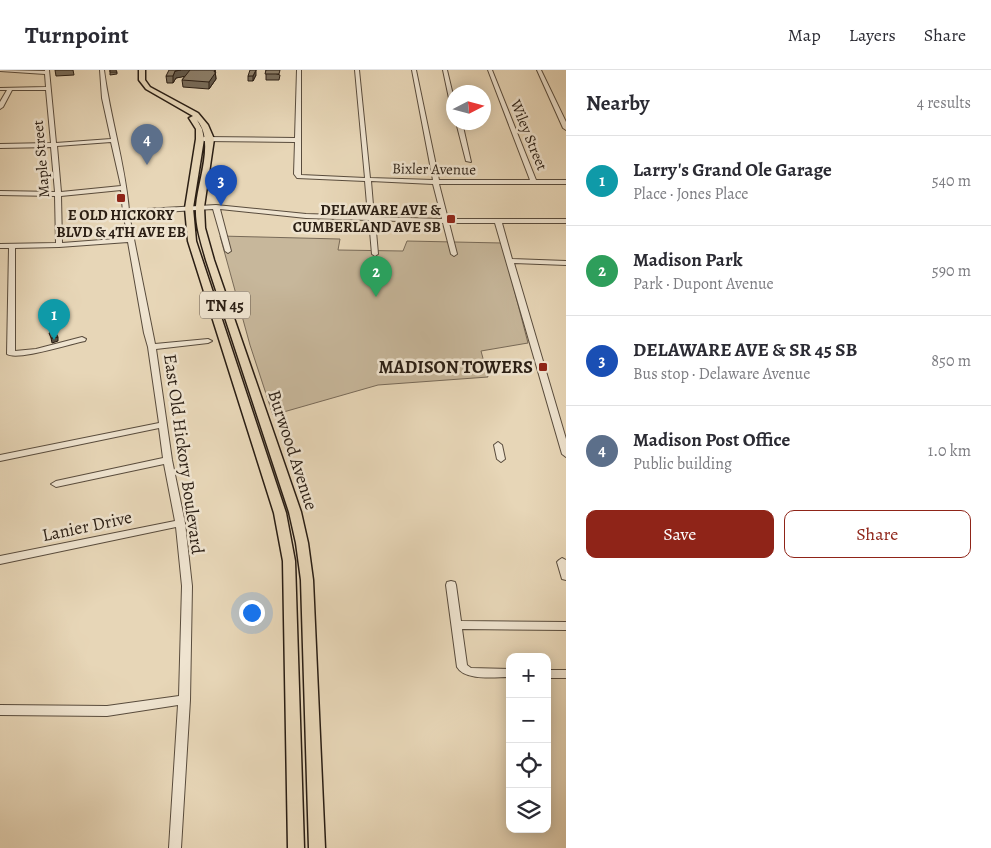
<!DOCTYPE html>
<html lang="en">
<head>
<meta charset="utf-8">
<style>
  :root { --surface:#fff; --page:#f2f2f3; --text:#2b2b33; --muted:#7c7c81; --line:#e1e1e2; --accent:#8f2418 }
  body { margin:0; font-family:Alegreya,serif; background:var(--page); color:var(--text) }
  .controls { position:absolute; right:15px; bottom:15px; display:grid; overflow:hidden; border-radius:10px; box-shadow:0 2px 12px #0003 }
  .controls button { width:45px; height:45px; display:grid; place-items:center; padding:0; border:0; border-bottom:1px solid var(--line); background:var(--surface); color:var(--text); font:25px sans-serif }
  .compass { position:absolute; left:446px; top:15px; width:45px; height:45px; border-radius:50%; background:var(--surface); box-shadow:0 2px 12px #0003; rotate:84deg }
  .you { position:absolute; left:251px; top:542px; width:18px; height:18px; margin:-12px; border:4px solid #fff; border-radius:50%; background:#1a73e8; box-shadow:0 0 0 8px #1a73e833 }
  .badge { display:grid; place-items:center; width:32px; height:32px; border-radius:50%; background:var(--accent); color:#fff; font-size:16px; font-weight:700 }
  .pin { position:absolute; translate:-50% -41px; filter:drop-shadow(0 1px 2px #0008) }
  .pin::after { content:''; position:absolute; top:26px; width:18px; height:15px; background:inherit; clip-path:polygon(0 0,100% 0,50% 100%) }
  .list { margin:0; padding:0; list-style:none }
  h2 { display:flex; justify-content:space-between; align-items:center; height:65px; margin:0; padding:0 20px; font-size:21px }
  h2 small { font-size:16px; font-weight:400; color:var(--muted) }
  .list li { display:grid; grid-template-columns:32px 1fr auto; gap:15px; align-items:center; box-sizing:border-box; height:90px; padding:0 20px; border-top:1px solid var(--line) }
  .list b { display:block; font-size:19px; white-space:nowrap }
  .list p { margin:0; font-size:16px; white-space:nowrap; color:var(--muted) }
  .list em { font-size:16px; font-style:normal; color:var(--muted) }
  .actions { display:flex; gap:10px; padding:15px 20px }
  .actions a { flex:1; padding:11px 0; border:1px solid var(--accent); border-radius:10px; text-align:center; font-size:18px; color:var(--accent) }
  .actions .main { background:var(--accent); color:#fff }
  .icon { flex:none; width:28px; height:28px; fill:none; stroke:currentColor; stroke-width:2; stroke-linecap:round; stroke-linejoin:round }
  .map { position:relative; flex:none; width:566px; height:778px; overflow:hidden }
  header { display:flex; align-items:center; gap:30px; box-sizing:border-box; height:70px; padding:0 25px; background:var(--surface); border-bottom:1px solid var(--line) }
  header strong { font-size:24px }
  nav { display:flex; gap:28px; margin-inline-start:auto; font-size:18px }
  main { display:flex }
  aside { flex:1; background:var(--surface) }
  .map>svg:first-child { display:block }
  .green { fill:#c7b79b; stroke:#786a58 }
  .lines { fill:none; stroke-linecap:round; stroke-linejoin:round }
  .minor-casing { stroke:#594c3d; stroke-width:2 }
  .major-casing { stroke:#2a1e14; stroke-width:3 }
  .minor { fill:#efe4d0; fill-rule:evenodd }
  .major { fill:#e7d6b7; fill-rule:evenodd }
  .wall { fill:#786c5a; stroke:#2a1e14 }
  .shaded-wall { fill:#62584a; stroke:#2a1e14 }
  .building { fill:#8c7e69; stroke:#2a1e14 }
  .poi-dot { fill:#8f2418; stroke:#efe4d0; stroke-width:2 }
  .labels { text-anchor:middle; stroke-width:5; stroke-linejoin:round; paint-order:stroke }
  .far-street-label { font-size:15px; fill:#2a1e14; stroke:#efe4d0 }
  .far-poi-label { font-size:15px; font-weight:bold; fill:#2a1e14; stroke:#efe4d0; text-anchor:end }
  .shield { fill:#efe4d0; stroke:#65594c; stroke-width:1 }
  .shield-label { font-size:16px; font-weight:bold; fill:#2a1e14 }
  .poi-label { font-size:18px; font-weight:bold; fill:#2a1e14; stroke:#efe4d0; text-anchor:end }
  .street-label { font-size:18px; fill:#2a1e14; stroke:#efe4d0 }
</style>
</head>
<body>
<header>
<strong>Turnpoint</strong>
<nav><a>Map</a><a>Layers</a><a>Share</a></nav>
</header>
<main>
<div class="map">
<svg width="566" height="778" viewBox="0 0 566 778">
  <rect width="100%" height="100%" fill="#e7d6b7"/>
  <filter id="stains"><feTurbulence type="fractalNoise" baseFrequency=".004" numOctaves="4"/><feColorMatrix values="0 0 0 0 .2 0 0 0 0 .09 0 0 0 0 .02 0 0 0 .5 -.17"/></filter>
  <radialGradient id="worn" r=".72"><stop offset=".6" stop-color="#630" stop-opacity="0"/><stop offset="1" stop-color="#630" stop-opacity=".3"/></radialGradient>
  <path class="green" d="M220,166L340,169L338,180L403,181L407,171L502,173L528,273L481,281L488,307L378,315L273,345L250,275Z"/>
  <g class="lines">
    <defs>
      <path id="minor" d="M0,0L45,1V0H49L56,73L111,69L102,28L100,0H104C110,47 125,93 129,140L216,135L306,144L368,146L365,111L297,108L294,104L295,72L204,71L201,69L204,67L295,68L297,0H301V105L365,108L355,0H359L370,108L433,110L412,0H416L439,110H530L488,0H492L536,110H566V114H439L448,149H566V153H502L512,189L566,191V195L514,193L566,369V387L562,384L495,153H449L457,184L454,186L451,184L443,153L375,150L378,184L375,186L372,184L369,150L306,148L220,139L231,181L228,183L225,181L213,139L129,144L155,274L208,269L212,271L208,273L156,279L172,390L185,453L192,516L190,630L181,778H169L178,635L107,646L0,645V635L107,636L179,626L182,516L176,457L0,494V486L175,451L164,394L56,417L51,414L56,411L163,388L159,358L0,391V385L159,353L148,277L144,263L128,172L59,177L15,178V281L36,279L82,267L86,269L85,271C70,274 17,291 7,284L9,178H0V174L56,173L55,126L0,125V121L55,122L51,77L0,78V74L51,73L46,20H12L3,37L0,39V32L7,20H0V18L46,17L45,4L0,1ZM111,72L121,116L61,122L57,76ZM371,111L433,114L442,149L374,147ZM121,120L123,142L128,168L62,173L61,126Z
        M443,0H447L453,25V34L450,33Z
        M537,0H541L566,52V60L563,58Z
        M456,52H462L471,92L466,91Z
        M498,372L502,375L505,389L501,392L497,389L494,375Z
        M562,488L566,490V510L562,509L557,492L559,490Z
        M451,511L455,512L456,515L461,551L566,552V560L462,559L467,595L471,598L510,599V607C494,607 465,611 457,597L446,515L447,512Z
        M547,600H566V608H547Z"/>
      <path id="major" d="M139,0H145V10L150,17L198,43L208,55L214,69L204,137L205,158L214,190L301,442L308,473L313,510L325,778H309L301,510L296,473L289,442L206,190C201,172 195,155 196,136C198,110 215,71 197,50L202,59L204,69L193,138L196,171L286,443L295,491L304,778H288L283,491L274,443L188,171L185,138L196,69V59L189,48L193,46L146,19L139,10Z"/>
    </defs>
    <use href="#minor" class="minor-casing"/>
    <use href="#major" class="major-casing"/>
    <use href="#minor" class="minor"/>
    <use href="#major" class="major"/>
  </g>
  <path class="wall" d="M55,0H73L74,5L56,6Z
    M110,0L117,2V4L110,5Z
    M215,0L216,9L209,19L183,17L182,10L185,6L176,8L173,13H167L166,6Z
    M266,0L280,5L279,10H266Z
    M256,5L253,11H248V6Z"/>
  <path class="shaded-wall" d="M181,0H192V5L176,8L173,13V6L175,1Z
    M215,0L216,9L209,19V12Z
    M256,0V5L253,11V6Z
    M58,267V271L52,273L51,268Z"/>
  <path class="building" d="M110,0H116L117,2H110Z
    M169,0H181L175,1L173,6H166Z
    M190,0H215L214,2H216L209,12L182,10Z
    M250,0H256L253,6H248Z
    M266,0H280L279,4H265Z
    M55,261L58,267L51,268L49,263Z"/>
  <g class="poi-dot">
    <rect x="116" y="123" width="10" height="10" rx="2.5"/>
    <rect x="446" y="144" width="10" height="10" rx="2.5"/>
    <rect x="538" y="292" width="10" height="10" rx="2.5"/>
  </g>
  <g class="labels">
    <g class="far-street-label">
      <text transform="translate(529 65) rotate(68)" y="5">Wiley Street</text>
      <text transform="translate(41 89) rotate(-95)" y="5">Maple Street</text>
      <text transform="translate(434 99) rotate(1)" y="5">Bixler Avenue</text>
    </g>
    <g class="far-poi-label">
      <text x="441" y="145">DELAWARE AVE &amp;<tspan x="441" dy="17">CUMBERLAND AVE SB</tspan></text>
      <text x="121" y="150" text-anchor="middle">E OLD HICKORY<tspan x="121" dy="17">BLVD &amp; 4TH AVE EB</tspan></text>
    </g>
    <rect class="shield" x="200" y="221.5" width="50" height="27" rx="4"/>
    <g class="shield-label">
      <text x="225" y="241">TN 45</text>
    </g>
    <g class="poi-label">
      <text x="533" y="303">MADISON TOWERS</text>
    </g>
    <g class="street-label">
      <text transform="translate(293 380) rotate(72)" y="6">Burwood Avenue</text>
      <text transform="translate(184 384) rotate(82)" y="6">East Old Hickory Boulevard</text>
      <text transform="translate(87 456) rotate(-12)" y="6">Lanier Drive</text>
    </g>
  </g>
  <rect width="100%" height="100%" filter="url(#stains)"/>
  <rect width="100%" height="100%" fill="url(#worn)"/>
</svg>
<div class="controls">
<button>+</button>
<button>−</button>
<button><svg class="icon" aria-label="locate" viewBox="0 0 24 24"><circle cx="12" cy="12" r="6"/><path d="M12 2v4M12 18v4M2 12h4M18 12h4"/></svg></button>
<button><svg class="icon" aria-label="layers" viewBox="0 0 24 24"><path d="M12 4l9 5-9 5-9-5zM3 14l9 5 9-5"/></svg></button>
</div>
<svg class="compass" viewBox="-18 -18 36 36"><path d="M0-13l5 13h-10z" fill="#e53935"/><path d="M0 13l5-13h-10z" fill="#7c7c81"/></svg>
<div class="you"></div>
<div class="pin badge" style="left:54px;top:270px;background:#0f9aa8">1</div>
<div class="pin badge" style="left:376px;top:227px;background:#2e9e5b">2</div>
<div class="pin badge" style="left:221px;top:136px;background:#1a4fb4">3</div>
<div class="pin badge" style="left:147px;top:95px;background:#5c6f8a">4</div>
</div>
<aside>
<h2>Nearby<small>4 results</small></h2>
<ul class="list">
<li><span class="badge" style="background:#0f9aa8">1</span><div><b>Larry's Grand Ole Garage</b><p>Place · Jones Place</p></div><em>540 m</em></li>
<li><span class="badge" style="background:#2e9e5b">2</span><div><b>Madison Park</b><p>Park · Dupont Avenue</p></div><em>590 m</em></li>
<li><span class="badge" style="background:#1a4fb4">3</span><div><b>DELAWARE AVE &amp; SR 45 SB</b><p>Bus stop · Delaware Avenue</p></div><em>850 m</em></li>
<li><span class="badge" style="background:#5c6f8a">4</span><div><b>Madison Post Office</b><p>Public building</p></div><em>1.0 km</em></li>
</ul>
<div class="actions"><a class="main">Save</a><a>Share</a></div>
</aside>
</main>
</body>
</html>
